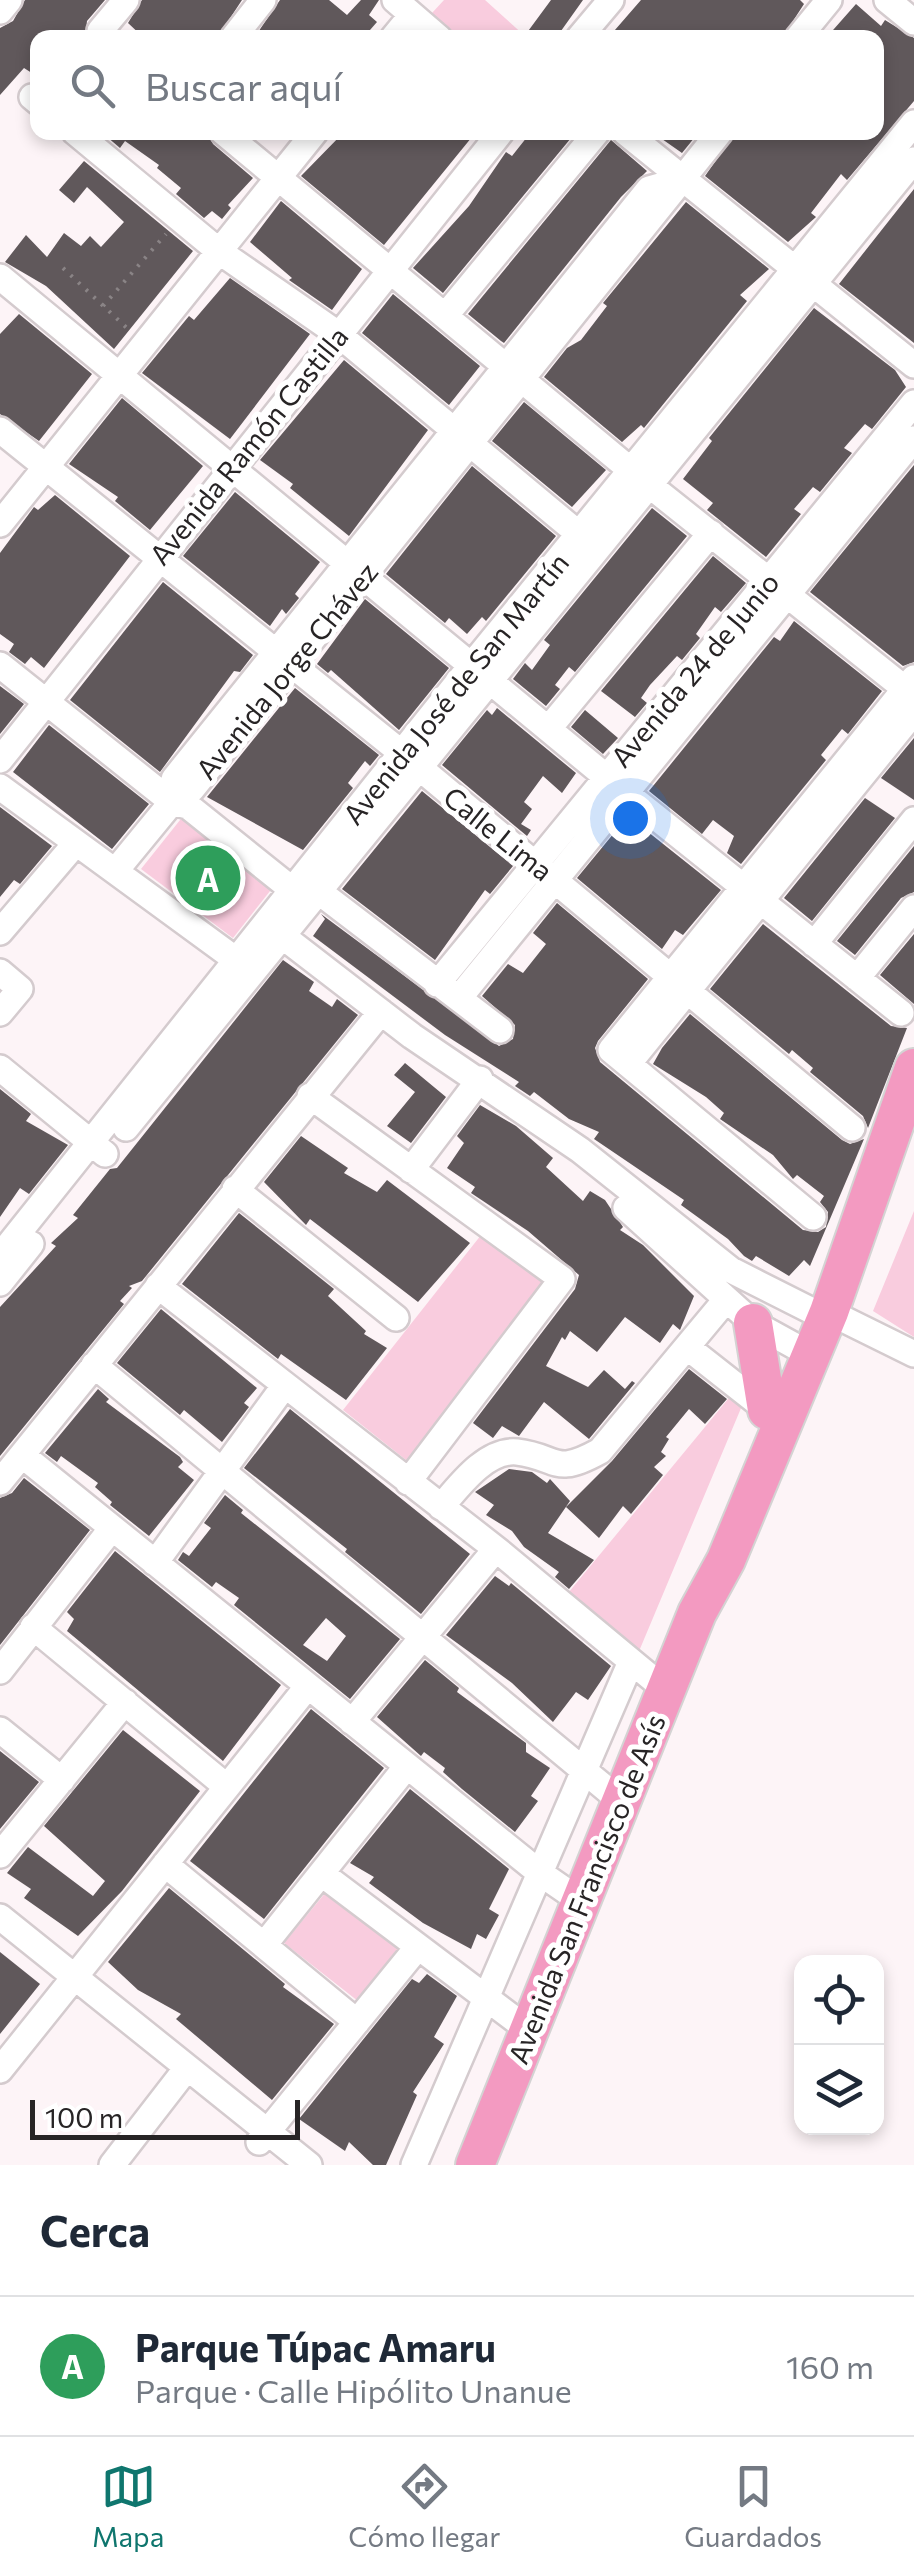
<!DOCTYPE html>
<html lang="es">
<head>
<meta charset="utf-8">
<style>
  :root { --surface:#fff; --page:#f6f6f7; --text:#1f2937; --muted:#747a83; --line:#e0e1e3; --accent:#0f766e }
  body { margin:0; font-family:Commissioner,sans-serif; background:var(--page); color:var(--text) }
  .controls { position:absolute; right:30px; bottom:30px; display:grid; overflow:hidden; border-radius:20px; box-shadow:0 5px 15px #0003 }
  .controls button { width:90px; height:90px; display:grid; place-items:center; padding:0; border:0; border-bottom:2px solid var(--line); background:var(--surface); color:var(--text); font:50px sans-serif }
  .scale { position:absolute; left:30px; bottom:25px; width:270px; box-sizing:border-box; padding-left:10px; border:5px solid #272425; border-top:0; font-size:28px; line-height:35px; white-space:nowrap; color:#272425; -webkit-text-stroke:8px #fff; paint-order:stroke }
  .you { position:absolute; left:630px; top:818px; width:35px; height:35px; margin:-25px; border:8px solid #fff; border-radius:50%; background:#1a73e8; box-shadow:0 0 0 15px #1a73e833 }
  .badge { display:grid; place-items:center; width:65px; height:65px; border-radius:50%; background:var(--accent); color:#fff; font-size:32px; font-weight:700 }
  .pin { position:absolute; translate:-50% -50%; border:5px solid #fff; box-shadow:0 2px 10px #0006 }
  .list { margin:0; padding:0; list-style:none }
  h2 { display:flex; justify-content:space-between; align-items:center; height:130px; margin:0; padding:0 40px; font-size:42px }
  h2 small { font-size:32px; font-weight:400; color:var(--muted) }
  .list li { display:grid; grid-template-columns:65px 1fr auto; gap:30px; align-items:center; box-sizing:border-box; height:140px; padding:0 40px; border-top:2px solid var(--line) }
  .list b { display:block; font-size:38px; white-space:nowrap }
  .list p { margin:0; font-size:32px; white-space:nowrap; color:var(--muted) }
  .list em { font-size:32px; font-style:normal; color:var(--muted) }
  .icon { flex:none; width:55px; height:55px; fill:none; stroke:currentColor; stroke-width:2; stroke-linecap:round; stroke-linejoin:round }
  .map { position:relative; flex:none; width:914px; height:2165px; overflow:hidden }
  .search { position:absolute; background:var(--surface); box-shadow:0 5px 15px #0003; left:30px; right:30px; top:30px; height:110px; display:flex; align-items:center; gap:25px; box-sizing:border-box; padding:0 35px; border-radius:20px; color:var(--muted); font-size:38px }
  .sheet { height:270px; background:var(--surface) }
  nav { display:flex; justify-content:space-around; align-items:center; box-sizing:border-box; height:140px; border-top:2px solid var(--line); background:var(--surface); font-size:28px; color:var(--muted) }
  nav a { display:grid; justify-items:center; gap:5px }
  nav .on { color:var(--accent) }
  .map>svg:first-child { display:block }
  .green { fill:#f9ccde }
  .building { fill:#60585b; fill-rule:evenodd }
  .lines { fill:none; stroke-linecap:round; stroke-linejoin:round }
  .minor-casing { stroke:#d4cbce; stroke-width:30 }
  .highway-casing { stroke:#d4d3d3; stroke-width:42 }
  .path { stroke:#8a8486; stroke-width:4; stroke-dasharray:2.5 8; stroke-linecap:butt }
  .minor { stroke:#fff; stroke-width:25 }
  .highway { stroke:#f39ac1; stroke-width:38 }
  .labels { text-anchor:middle; stroke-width:10; stroke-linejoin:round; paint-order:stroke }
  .street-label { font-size:28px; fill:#272425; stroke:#fff }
</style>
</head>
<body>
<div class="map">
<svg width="914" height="2165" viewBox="0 0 914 2165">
  <rect width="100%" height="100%" fill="#fdf4f7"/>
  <path class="green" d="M444,0H485L526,37H459L432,13Z
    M184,815L274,886L233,938L141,869Z
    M914,1211V1337L873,1311Z
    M485,1230L549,1282L411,1464L343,1410Z
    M733,1393L744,1401L637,1656L564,1598Z
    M326,1892L404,1952L363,2005L284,1943Z"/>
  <path class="building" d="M25,0H105L87,21L85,38H38V77L24,68L0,95V28L13,21Z
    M142,0H242L217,38H144L128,23Z
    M280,0H329L347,15L361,0H379L369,15L377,22L363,38H254Z
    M551,0H583L556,38H523Z
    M641,0H800L804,4L782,38H608Z
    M856,4L881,26L885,20L914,38V101L847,180L841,174L811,213L816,217L788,242L705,176L736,132H876V38H826Z
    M109,132H207L213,144L253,178L228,205L231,208L222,219L212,211L204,218L176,194L181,188L157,168L159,165L125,141L120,148L106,136Z
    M344,132H476L384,245L301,176Z
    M531,132H576L443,293L413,268L469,206L506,152L512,156Z
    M652,132H699L682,153Z
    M611,140L647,171L621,197L504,343L501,341L468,314Z
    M84,161L193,251L114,349L46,286L5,262L26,235L47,257L64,233L81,246L90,236L101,247L124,222L87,187L74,203L59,190Z
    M914,189V343L839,284Z
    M281,201L362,269L332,310L289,280L292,278L250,242Z
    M686,202L769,269L740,295L747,301L644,428L641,425L622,442L544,377L567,348L581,340L607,306L603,303Z
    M230,278L310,334L230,439L142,373L189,316L194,320Z
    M393,294L480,366L449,405L362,333Z
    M814,308L895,370L906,387L872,429L865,424L844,448L852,453L820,492L813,487L794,509L801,514L766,557L707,510L713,503L683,479L712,441L709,438Z
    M19,314L92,374L39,441L0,414V334Z
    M344,360L428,430L349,536L290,488L293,484L260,460Z
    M122,398L203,466L150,530L115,501L118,497L69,464Z
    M524,402L606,470L572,507L492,441Z
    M914,465V662L903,666L810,592Z
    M472,466L556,536L486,621L482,617L467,634L449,618L445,623L386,574Z
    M235,492L320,562L295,594L299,598L286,614L282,609L270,626L183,556Z
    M55,495L130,556L44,668L31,657L25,664L9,652L14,644L0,634V553L34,507L38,510Z
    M652,508L687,536L575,672L569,667L555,685L560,689L546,706L513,679L525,663L532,670L550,645L544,640Z
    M713,556L746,583L721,612L715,607L696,634L700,638L682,660L677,656L650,685L641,698L647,703L635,717L601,691Z
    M163,582L253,655L240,672L234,671L160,772L70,700Z
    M365,599L449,668L399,730L331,670L328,673L317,664Z
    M794,621L882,691L848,734L842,729L821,755L826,760L741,864L727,853L734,836L713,820L702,834L649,791L774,637L780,641Z
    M0,686L24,704L0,734Z
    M295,688L379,755L370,766L365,761L348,783L353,788L303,850L207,797Z
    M497,708L576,773L562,793L543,776L524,802L532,809L521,824L531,830L527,836L442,765L487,710L492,715Z
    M585,710L618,738L603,754L571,727Z
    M49,725L149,804L112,849L13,772Z
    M914,738V800L881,778Z
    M422,791L513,866L490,894L485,890L435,960L342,889Z
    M865,798L895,818L812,921L784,898Z
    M0,807L52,846L20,884L14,880L0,897Z
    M628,816L721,890L683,935L675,930L662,949L577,878Z
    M914,846V892L901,898L855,955L837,941Z
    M557,903L648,979L598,1041L595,1048L600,1062L803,1230L818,1232L826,1227L828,1212L820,1202L824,1196L797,1175L793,1179L773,1155L720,1119L724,1113L706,1097L653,1064L662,1048L690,1014L842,1140L850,1144L864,1139L810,1266L804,1260L789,1276L756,1256L752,1261L744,1256L728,1239L681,1205L684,1200L594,1139L599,1132L569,1119L534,1092L530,1096L515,1086L519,1082L445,1035L313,936L325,919L321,914L499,1046L513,1039L515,1025L482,996L508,964L523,973L546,944L533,933Z
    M763,924L891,1026L907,1028L868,1128L863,1116L810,1072L813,1068L792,1050L789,1054L710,989Z
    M914,934V1004L880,975Z
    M283,960L314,982L309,991L332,1007L337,999L358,1015L142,1281L129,1286L132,1288L120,1301L124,1304L0,1456V1307L56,1246L51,1243L78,1218L73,1215L110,1169L117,1168Z
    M405,1063L446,1097L411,1143L387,1126L415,1092L394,1075Z
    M0,1089L31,1114L26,1121L68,1145L29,1194L20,1188L0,1217Z
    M480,1105L516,1126L553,1158L546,1167L583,1201L590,1191L605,1200L623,1227L620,1230L643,1245L694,1296L680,1330L673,1324L660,1343L625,1317L597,1352L570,1331L565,1340L562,1337L546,1366L588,1387L604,1370L625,1389L632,1381L635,1383L589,1439L544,1402L519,1436L502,1426L493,1438L473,1423L575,1289L579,1275L528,1231L471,1193L475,1187L447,1168L464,1143L457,1136Z
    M301,1136L348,1168L344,1173L377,1192L387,1180L470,1243L418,1302L310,1219L306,1225L264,1182Z
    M239,1213L334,1289L328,1296L366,1331L364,1334L387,1348L346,1400L281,1354L278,1359L182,1284Z
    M161,1309L257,1388L244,1403L249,1407L222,1442L184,1410L180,1415L117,1363Z
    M689,1369L727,1399L705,1424L689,1409L666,1437L669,1439L661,1452L666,1456L654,1467L663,1475L631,1514L623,1506L599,1538L566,1507L612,1461Z
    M98,1389L109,1399L106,1402L180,1457L183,1462L178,1467L194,1480L149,1536L110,1505L112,1502L95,1487L98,1483L61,1456L57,1462L45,1453Z
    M290,1409L470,1554L421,1614L345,1552L347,1549L244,1468Z
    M509,1469L532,1472L547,1483L550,1479L570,1501L548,1533L594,1560L569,1589L555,1577L559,1572L524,1547L512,1531L486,1515L494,1505L475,1492Z
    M24,1478L90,1530L0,1645V1498L12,1493Z
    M225,1495L243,1510L241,1513L400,1639L350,1699L234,1605L239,1598L216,1582L212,1587L178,1560L183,1552L189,1556L211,1528L204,1523ZM326,1618L346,1636L327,1661L303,1645Z
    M115,1551L281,1685L223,1761L67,1631L74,1619L67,1612Z
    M495,1576L509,1586L511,1583L611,1666L588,1700L576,1692L553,1722L512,1683L446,1635Z
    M425,1660L459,1688L457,1692L526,1743V1752L550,1768L531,1796L538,1801L515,1832L462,1789L443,1772L445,1768L424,1752L421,1756L377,1717Z
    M311,1709L384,1768L264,1919L190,1861Z
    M123,1730L200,1791L122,1891L78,1936L24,1898L31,1889L7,1873L28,1847L93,1896L105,1881L44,1826Z
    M0,1751L39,1782L0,1829Z
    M410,1789L509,1869L489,1909L499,1915L486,1939L477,1934L471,1949L423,1923L369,1883L374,1877L350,1863Z
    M169,1888L285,1984L283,1987L334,2024L272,2100L176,2019L181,2014L138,1990L108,1962Z
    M0,1952L40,1984L0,2034Z
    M427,1974L457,1996L434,2037L444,2044L413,2092L417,2095L386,2165H373L349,2142L345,2151L299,2119L412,1979L419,1983Z"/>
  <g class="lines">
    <defs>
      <path id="minor" d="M395,0L439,38
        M887,0L914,22
        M0,11L9,0
        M108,38L100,31L126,0
        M233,38L263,0
        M393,38L412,15
        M579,38L611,0
        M798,38L829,0
        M32,97L38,102
        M75,132L220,252L338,334L591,544
        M223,132L633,472L914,696
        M625,132L914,365
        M0,277L627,794L901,1013
        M445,316L597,132
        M0,430L403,754L852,1128
        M0,524L315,132
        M0,665L172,802L188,806L304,899
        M549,728L711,533
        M0,760L501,132
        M0,787L250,970
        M172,802L174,779L649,189L681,180
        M117,869L172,802L192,789L720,132
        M318,891L500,1030
        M0,932L76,843
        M281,935L412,1036L580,1150L731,1270L826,1318
        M814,944L914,820
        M0,972L20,989L0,1013
        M857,978L914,908
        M437,984L914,403
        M459,998L914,439
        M628,1064L914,712
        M0,1068L105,1154
        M310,1096L562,1279L408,1482
        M126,1128L914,160
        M411,1170L480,1079
        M235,1189L396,1318
        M626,1208L753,1323L811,1355
        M813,1217L611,1050L914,678
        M0,1256L471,666L914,123
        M0,1283L31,1244
        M158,1286L496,1549L666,1690
        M829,1312L914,1354
        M687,1347L767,1410
        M94,1365L622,1802
        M22,1455L540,1873L582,1902
        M0,1482L381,1012
        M441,1507C459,1486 486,1449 517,1452C559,1457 553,1477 600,1451L725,1301
        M155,1563L285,1385
        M33,1627L227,1787
        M0,1671L112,1528
        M352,1722L496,1549
        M0,1730L62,1780
        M0,1855L125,1702
        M165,1864L357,2022
        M322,1874L530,2031
        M0,1917L309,2165
        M264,1945L407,1766
        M0,2070L308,1686
        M259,2142L417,1948
        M112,2165L187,2068
        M414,2165L630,1664"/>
      <path id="highway" d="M753,1323L767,1410
        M475,2165L697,1613L726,1560L829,1312L914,1068"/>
    </defs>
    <use href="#minor" class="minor-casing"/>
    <use href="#highway" class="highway-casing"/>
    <path class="path" d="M63,268L130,331
      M103,306L166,234"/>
    <use href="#minor" class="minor"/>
    <use href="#highway" class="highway"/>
  </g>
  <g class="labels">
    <g class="street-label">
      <text transform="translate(249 446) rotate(-51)" y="10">Avenida Ramón Castilla</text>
      <text transform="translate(695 670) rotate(-50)" y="10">Avenida 24 de Junio</text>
      <text transform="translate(287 671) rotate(-51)" y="10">Avenida Jorge Chávez</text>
      <text transform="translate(456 689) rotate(-51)" y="10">Avenida José de San Martín</text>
      <text transform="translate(498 834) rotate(39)" y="10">Calle Lima</text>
      <text transform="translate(587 1889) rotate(-68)" y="10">Avenida San Francisco de Asís</text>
    </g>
  </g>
</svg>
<div class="controls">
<button><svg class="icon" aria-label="locate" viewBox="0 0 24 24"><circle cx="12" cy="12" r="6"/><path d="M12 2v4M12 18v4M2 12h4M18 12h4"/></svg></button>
<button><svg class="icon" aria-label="layers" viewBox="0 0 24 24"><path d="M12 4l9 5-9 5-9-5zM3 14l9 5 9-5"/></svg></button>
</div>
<div class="scale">100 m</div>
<div class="you"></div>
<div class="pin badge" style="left:208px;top:878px;background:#2e9e5b">A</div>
<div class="search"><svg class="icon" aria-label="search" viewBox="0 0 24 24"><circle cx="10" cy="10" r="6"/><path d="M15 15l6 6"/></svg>Buscar aquí</div>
</div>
<section class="sheet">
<h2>Cerca<small></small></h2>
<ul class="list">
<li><span class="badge" style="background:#2e9e5b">A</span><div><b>Parque Túpac Amaru</b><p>Parque · Calle Hipólito Unanue</p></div><em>160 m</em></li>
</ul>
</section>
<nav>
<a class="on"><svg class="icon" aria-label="map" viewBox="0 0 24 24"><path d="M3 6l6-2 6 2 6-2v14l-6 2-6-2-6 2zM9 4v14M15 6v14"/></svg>Mapa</a>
<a><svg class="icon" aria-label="directions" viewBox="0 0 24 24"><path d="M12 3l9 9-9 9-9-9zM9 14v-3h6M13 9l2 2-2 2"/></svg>Cómo llegar</a>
<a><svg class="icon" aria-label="saved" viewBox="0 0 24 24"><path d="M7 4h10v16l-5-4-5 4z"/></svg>Guardados</a>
</nav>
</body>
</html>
